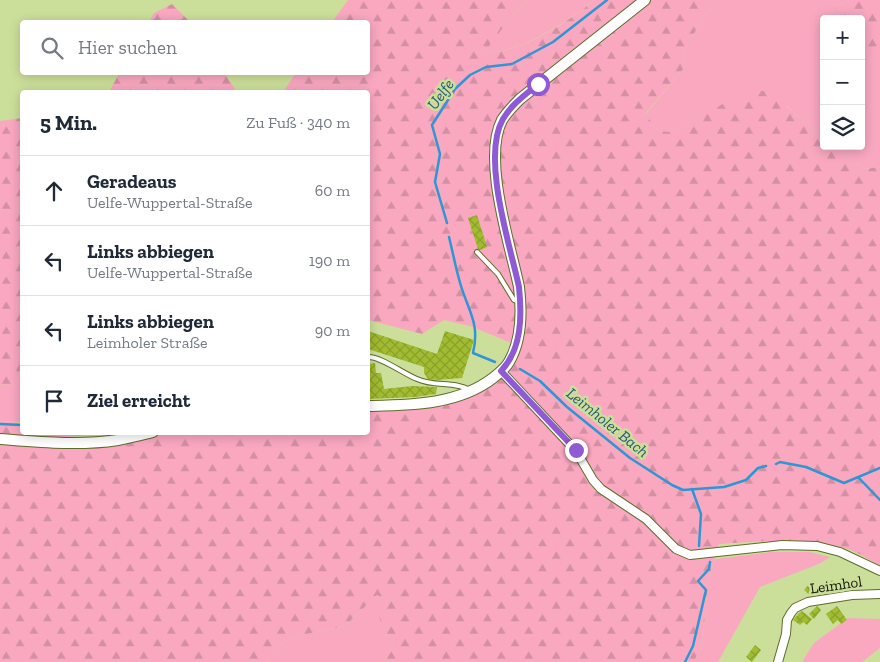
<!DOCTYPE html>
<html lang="de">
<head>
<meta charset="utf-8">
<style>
  :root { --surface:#fff; --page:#f2f2f3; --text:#1f2937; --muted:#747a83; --line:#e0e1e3 }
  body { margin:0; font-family:"Zilla Slab",serif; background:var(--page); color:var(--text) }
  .controls { position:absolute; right:15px; top:15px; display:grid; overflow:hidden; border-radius:5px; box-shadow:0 2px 12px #0003 }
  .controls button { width:45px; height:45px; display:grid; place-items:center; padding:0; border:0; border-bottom:1px solid var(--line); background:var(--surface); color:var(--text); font:25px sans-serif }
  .stop { position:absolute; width:15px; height:15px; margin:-11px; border:4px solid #8e5bd4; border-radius:50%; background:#fff }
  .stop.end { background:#8e5bd4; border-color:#fff; box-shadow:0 1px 5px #0008 }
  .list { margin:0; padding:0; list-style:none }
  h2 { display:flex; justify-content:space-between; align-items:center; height:65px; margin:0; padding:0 20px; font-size:21px }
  h2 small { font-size:16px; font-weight:400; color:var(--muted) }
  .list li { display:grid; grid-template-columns:32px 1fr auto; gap:15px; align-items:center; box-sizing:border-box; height:70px; padding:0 20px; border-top:1px solid var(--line) }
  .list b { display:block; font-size:19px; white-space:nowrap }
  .list p { margin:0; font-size:16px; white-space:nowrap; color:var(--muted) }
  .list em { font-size:16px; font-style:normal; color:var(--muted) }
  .icon { flex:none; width:28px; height:28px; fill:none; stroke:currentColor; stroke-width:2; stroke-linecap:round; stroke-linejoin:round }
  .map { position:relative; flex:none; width:880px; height:662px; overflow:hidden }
  .search { position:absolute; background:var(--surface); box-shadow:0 2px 12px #0003; left:20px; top:20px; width:350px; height:55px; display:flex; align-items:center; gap:12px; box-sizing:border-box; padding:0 18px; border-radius:5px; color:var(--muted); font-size:19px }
  .panel { position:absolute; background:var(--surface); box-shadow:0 2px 12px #0003; left:20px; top:90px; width:350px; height:345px; border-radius:5px }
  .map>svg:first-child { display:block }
  .green { fill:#f9a8c0 }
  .forest { fill:url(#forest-firs) }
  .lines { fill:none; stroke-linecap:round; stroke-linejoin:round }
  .stream { stroke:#2f96d4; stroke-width:2.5 }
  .building { fill:url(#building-cross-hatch) }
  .service-casing { stroke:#5d6c2a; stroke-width:6 }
  .minor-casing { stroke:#5d6c2a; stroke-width:10 }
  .secondary-casing { stroke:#5d6c2a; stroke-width:12 }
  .service { stroke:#fff; stroke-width:4 }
  .minor { stroke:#fff; stroke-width:8 }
  .secondary { stroke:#fff; stroke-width:10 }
  .route { stroke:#8e5bd4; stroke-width:6 }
  .labels { text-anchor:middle; stroke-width:5; stroke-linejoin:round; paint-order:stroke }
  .street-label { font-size:15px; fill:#101500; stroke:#ccdf9a }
  .water-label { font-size:16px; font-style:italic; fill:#255778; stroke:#ccdf9a }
</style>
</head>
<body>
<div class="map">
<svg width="880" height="662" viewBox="0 0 880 662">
  <defs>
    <pattern id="forest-firs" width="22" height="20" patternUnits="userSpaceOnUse" patternTransform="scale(1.25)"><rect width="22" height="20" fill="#f9a8c0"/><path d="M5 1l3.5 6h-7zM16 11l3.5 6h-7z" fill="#d490a3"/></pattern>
    <pattern id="building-cross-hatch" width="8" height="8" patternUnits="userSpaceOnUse" patternTransform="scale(1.25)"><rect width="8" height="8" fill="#a1bc30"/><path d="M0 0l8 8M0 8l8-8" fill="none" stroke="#8aa129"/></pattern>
  </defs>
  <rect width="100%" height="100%" fill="#ccdf9a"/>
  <path class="green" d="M527,0H594C575,17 533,43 509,49C500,52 491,52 482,54L515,12Z
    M715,0H848L831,11L842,19H824V137L805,123L787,106L701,116L671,132L659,131L645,115L685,67L683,53L703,18Z
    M861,35L864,55L880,66V167L864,169L836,146H861Z
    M0,384L22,386V422L0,421Z
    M771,552H809L830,557L821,563L760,587L718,662H693L702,648L708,583L715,559Z
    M377,595L387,601L384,630L393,645L384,662H268L277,645L302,635L345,626Z
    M848,618L880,619V648L862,662H802L814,643Z"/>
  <path class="forest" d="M348,0H527L515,12L483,54C491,52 501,52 510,49C536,42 574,18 594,0H642L537,83L510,106L500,120L494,140L492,168L502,233L515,288L516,343C520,333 521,319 521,309C521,254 476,169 503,120C507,112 513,106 520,99L645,0H715L703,18L683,53L685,67L645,114L659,131L671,132L732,99L758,90L772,93L805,123L824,137V146H836L864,169L880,167V566C871,561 862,555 853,551C814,535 761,542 719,544L708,583L702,648L693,662H384L393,645L384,630L378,614L387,601L377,595L345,626L302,635L277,645L268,662H0V439L65,443L91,442L118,440L153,432H368V406C416,404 501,403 516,345L470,326L444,320L422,334L368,320V92H283L296,73L368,72V22H332Z
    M848,0H880V66L864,55L861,19H842L831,11Z
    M172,4L190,22H149L154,13Z
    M120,72L224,73L237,92H109Z
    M22,118V386L0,384V121Z
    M0,421L22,423V432L108,433L35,440L0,437Z"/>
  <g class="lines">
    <path class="stream" d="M447,223L435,182L440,154L432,125L455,89L470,75L486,67L512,64L553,42L607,0
      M449,237C453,253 456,270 461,286C469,312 480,324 473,353L495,362
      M520,369L540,381L567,407L630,458L672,485L683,490L724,487L746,480L758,468L766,466
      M0,424L22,425
      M776,464L780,462L806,467L844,483L880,468
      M858,477L880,500
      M692,489L701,514L699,546
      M685,662L693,646L706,590L698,581L709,569L710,562"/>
  </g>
  <path class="building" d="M477,215L487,247L480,250L478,249L468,218Z
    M368,331L437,354L445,331L474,340L462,378L437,380L428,379L424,373V367L368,349Z
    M375,363L376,373H381L384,389L412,386L437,387L436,394L415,397L368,399V364Z
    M832,580L840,586L836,592L826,593L823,591Z
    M810,583L817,589L811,596L804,590Z
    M817,606L821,610L814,619L809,614Z
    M837,606L847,620L841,624L838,620L833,624L826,614Z
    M802,611L812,619L807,625L803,622L800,625L793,620L799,613Z
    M755,645L761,650L752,662L746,657Z"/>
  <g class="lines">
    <defs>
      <path id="service" d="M477,252L498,274L514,300L518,301
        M368,357C380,356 404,374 417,379C434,387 454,381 470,390"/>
      <path id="minor" d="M501,371L576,451L593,480L601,489L646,519L676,549L690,555L782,545L817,546L840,552L880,571
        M778,662L786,634L787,620L791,613L795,608L808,602L852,595L880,594"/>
      <path id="secondary" d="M368,406C410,405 458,405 493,378C499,373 505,369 509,362C522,340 522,312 519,287C510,244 482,159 502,120C507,112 513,106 520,99L645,0
        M0,439C39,442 79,446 118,440C130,438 141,435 153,432"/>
    </defs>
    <use href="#service" class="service-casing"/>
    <use href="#minor" class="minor-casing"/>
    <use href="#secondary" class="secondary-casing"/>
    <use href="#service" class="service"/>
    <use href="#minor" class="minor"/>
    <use href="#secondary" class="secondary"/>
  </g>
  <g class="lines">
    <path class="route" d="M538,84C525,95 512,104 503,119C481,157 510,245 519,287C522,316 522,349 501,371L576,450"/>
  </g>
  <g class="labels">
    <g class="street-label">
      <text transform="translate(836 585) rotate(-8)" y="5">Leimhol</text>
    </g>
    <g class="water-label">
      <text transform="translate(440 94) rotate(-54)" y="6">Uelfe</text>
      <text transform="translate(608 422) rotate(39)" y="6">Leimholer Bach</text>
    </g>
  </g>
</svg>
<div class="controls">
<button>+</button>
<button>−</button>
<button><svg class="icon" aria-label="layers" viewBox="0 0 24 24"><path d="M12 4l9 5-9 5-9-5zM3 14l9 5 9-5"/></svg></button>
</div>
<div class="stop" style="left:538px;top:84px"></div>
<div class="stop end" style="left:576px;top:450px"></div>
<div class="search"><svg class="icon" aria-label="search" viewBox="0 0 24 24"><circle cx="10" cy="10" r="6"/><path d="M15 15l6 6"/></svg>Hier suchen</div>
<section class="panel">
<h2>5 Min.<small>Zu Fuß · 340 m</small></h2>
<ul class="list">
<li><svg class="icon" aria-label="ahead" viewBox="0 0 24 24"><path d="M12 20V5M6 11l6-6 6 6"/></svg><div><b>Geradeaus</b><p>Uelfe-Wuppertal-Straße</p></div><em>60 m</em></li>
<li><svg class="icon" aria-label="left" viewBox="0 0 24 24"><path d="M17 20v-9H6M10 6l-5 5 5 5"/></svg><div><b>Links abbiegen</b><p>Uelfe-Wuppertal-Straße</p></div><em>190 m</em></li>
<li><svg class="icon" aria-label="left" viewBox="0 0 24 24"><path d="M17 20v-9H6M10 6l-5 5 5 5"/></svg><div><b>Links abbiegen</b><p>Leimholer Straße</p></div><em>90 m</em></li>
<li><svg class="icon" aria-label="arrive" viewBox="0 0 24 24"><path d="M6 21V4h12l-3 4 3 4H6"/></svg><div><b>Ziel erreicht</b></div></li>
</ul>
</section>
</div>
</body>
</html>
